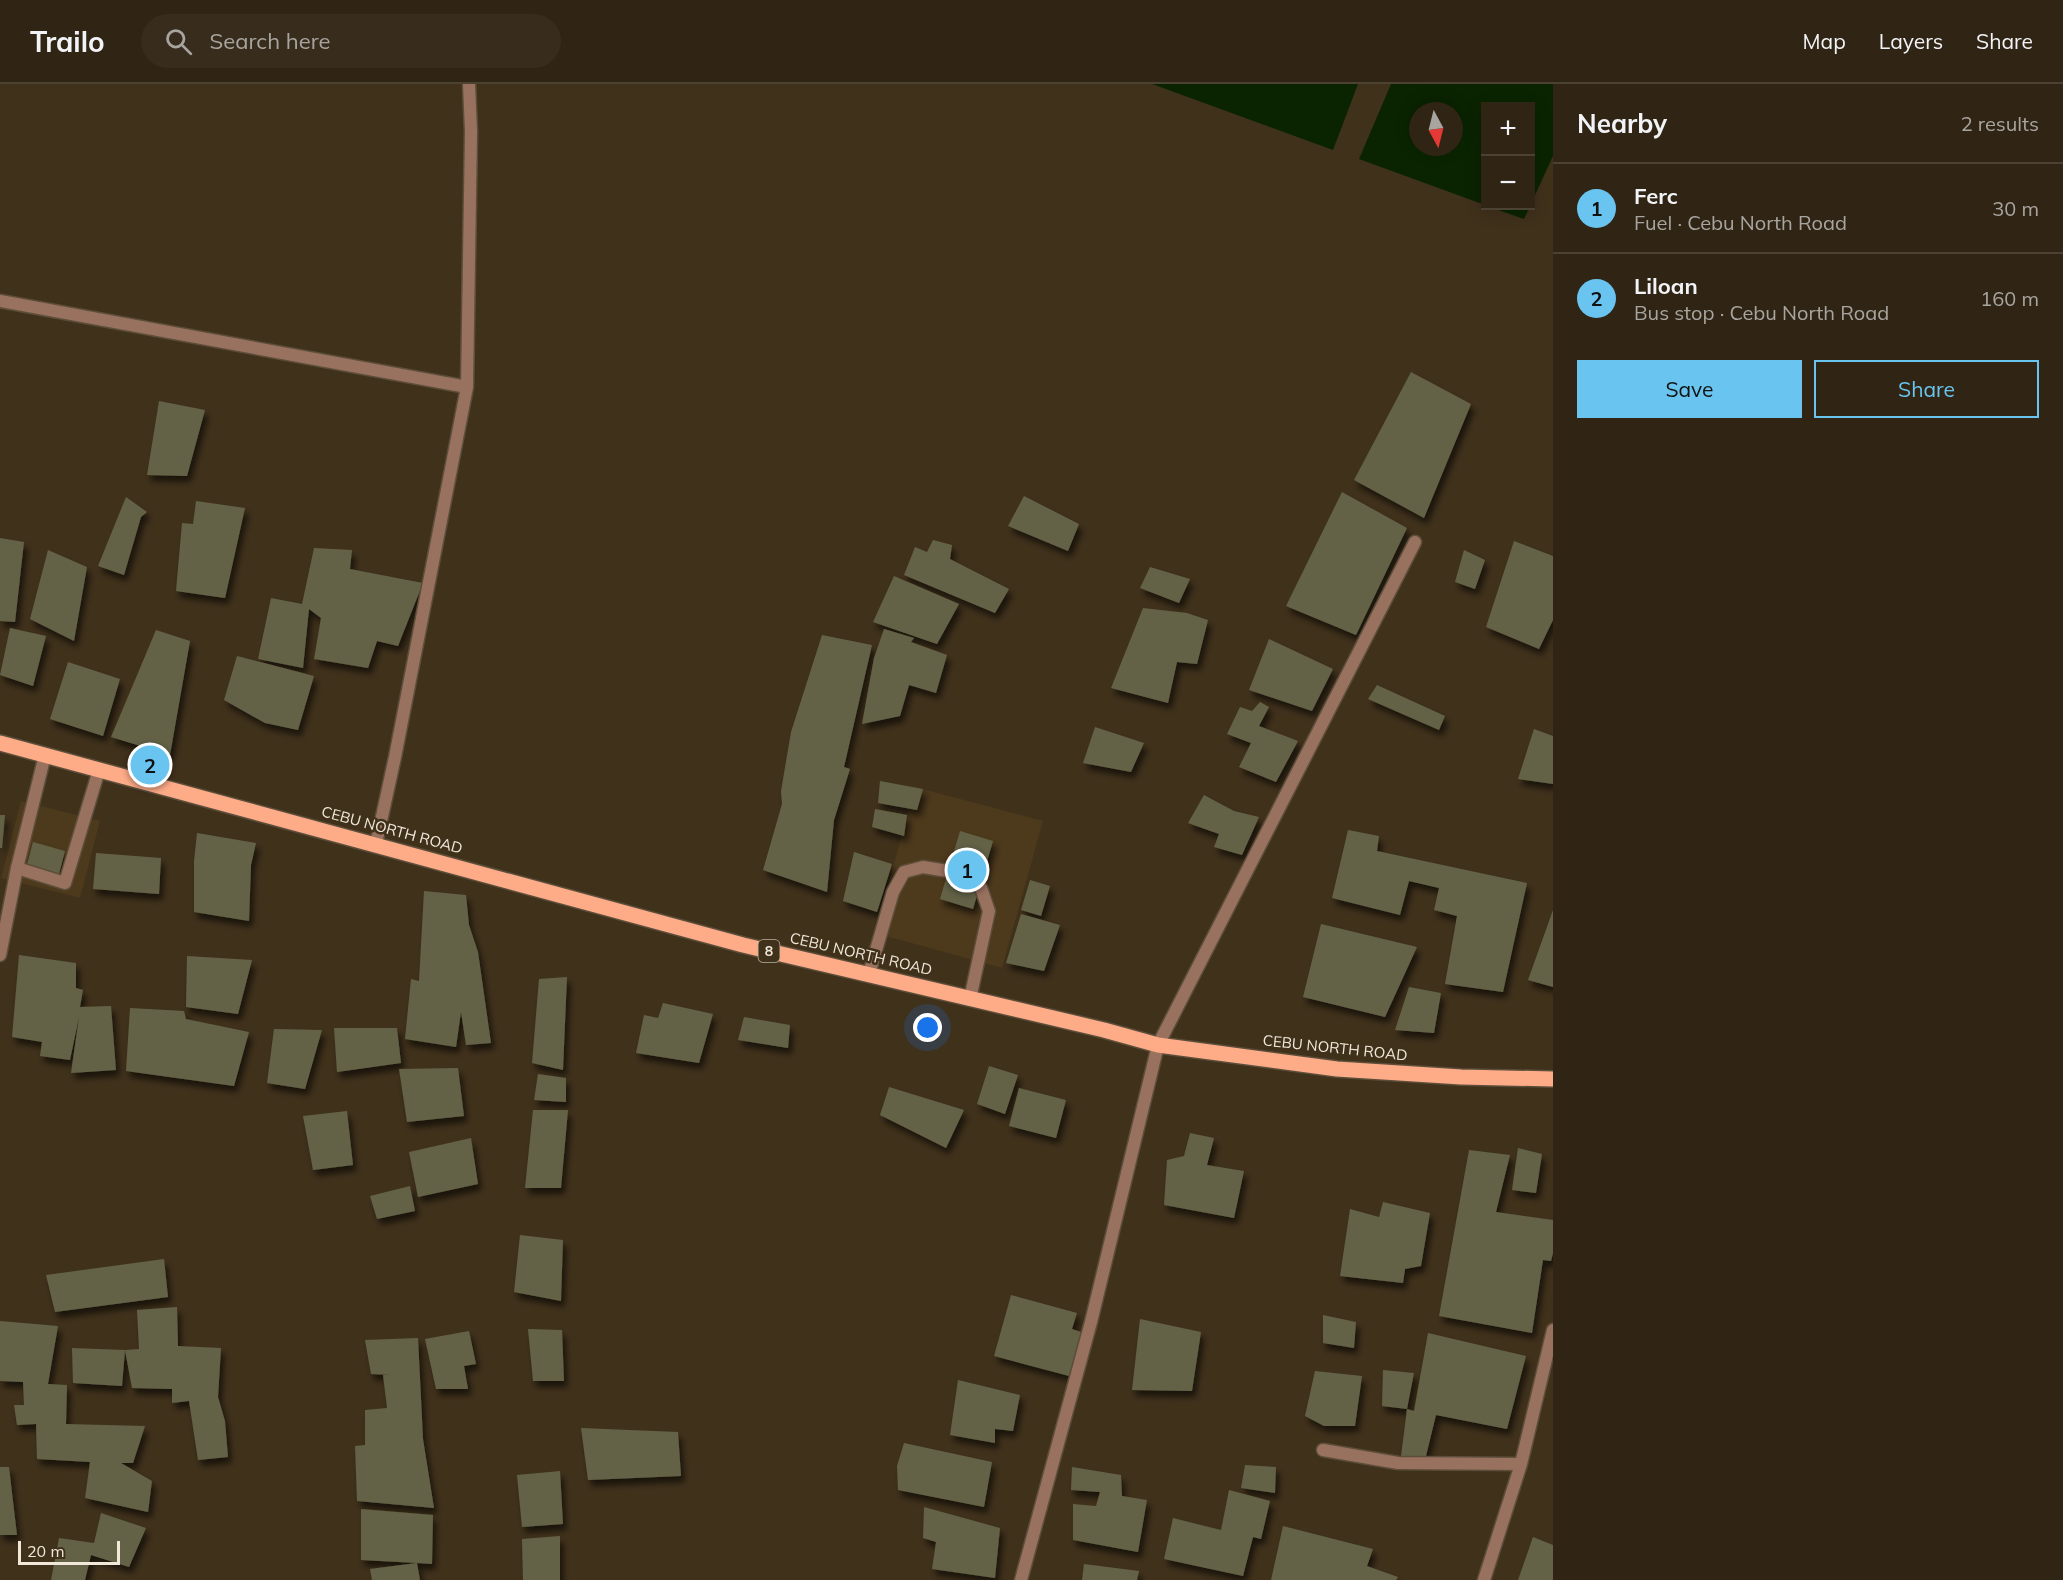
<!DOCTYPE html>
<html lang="en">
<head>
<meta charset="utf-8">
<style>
  :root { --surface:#302514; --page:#382d1d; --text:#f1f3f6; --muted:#a8a5a0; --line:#4b4234; --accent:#69c4f0 }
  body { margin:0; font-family:Mulish,sans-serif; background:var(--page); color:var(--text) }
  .controls { position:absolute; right:18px; top:18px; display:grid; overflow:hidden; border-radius:0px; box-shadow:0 3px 15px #0003 }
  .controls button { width:54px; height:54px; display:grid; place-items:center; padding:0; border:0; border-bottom:2px solid var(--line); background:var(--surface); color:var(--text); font:30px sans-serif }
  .compass { position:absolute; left:1409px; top:18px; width:54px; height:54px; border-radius:50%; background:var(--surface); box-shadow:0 3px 15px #0003; rotate:173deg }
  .scale { position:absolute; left:18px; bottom:15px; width:102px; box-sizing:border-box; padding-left:6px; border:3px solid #f1e8da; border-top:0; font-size:16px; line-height:21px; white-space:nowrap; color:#f1e8da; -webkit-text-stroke:4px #40311b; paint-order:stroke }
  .you { position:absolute; left:928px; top:944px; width:21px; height:21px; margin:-15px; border:4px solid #fff; border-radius:50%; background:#1a73e8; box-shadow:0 0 0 9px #1a73e833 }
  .badge { display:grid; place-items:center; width:39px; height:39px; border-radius:50%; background:var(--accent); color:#111; font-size:20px; font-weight:700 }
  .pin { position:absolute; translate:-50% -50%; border:3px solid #fff; box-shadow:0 2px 6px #0006 }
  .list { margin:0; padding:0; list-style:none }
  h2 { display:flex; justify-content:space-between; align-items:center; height:78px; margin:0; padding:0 24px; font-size:26px }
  h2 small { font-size:20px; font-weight:400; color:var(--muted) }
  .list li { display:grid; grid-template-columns:39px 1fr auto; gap:18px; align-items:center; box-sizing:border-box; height:90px; padding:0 24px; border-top:2px solid var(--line) }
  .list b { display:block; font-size:22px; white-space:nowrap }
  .list p { margin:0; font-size:20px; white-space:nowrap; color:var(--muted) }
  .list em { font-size:20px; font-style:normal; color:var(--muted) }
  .actions { display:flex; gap:12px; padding:18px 24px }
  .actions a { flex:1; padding:14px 0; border:2px solid var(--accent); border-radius:0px; text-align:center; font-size:21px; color:var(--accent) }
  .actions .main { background:var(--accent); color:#111 }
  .icon { flex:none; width:33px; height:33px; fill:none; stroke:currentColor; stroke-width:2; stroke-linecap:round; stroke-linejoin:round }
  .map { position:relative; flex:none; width:1553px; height:1496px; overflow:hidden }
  header { display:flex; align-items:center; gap:36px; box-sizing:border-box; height:84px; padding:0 30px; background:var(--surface); border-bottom:2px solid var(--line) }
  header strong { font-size:28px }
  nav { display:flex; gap:33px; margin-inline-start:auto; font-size:21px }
  .search { width:420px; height:54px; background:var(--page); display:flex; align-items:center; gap:15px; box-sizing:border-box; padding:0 21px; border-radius:33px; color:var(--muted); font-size:22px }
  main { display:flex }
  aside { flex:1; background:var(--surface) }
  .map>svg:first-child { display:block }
  .built { fill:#4d391c }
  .water { fill:#0a2401; fill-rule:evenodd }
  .building { fill:#636247; filter:url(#shadow) }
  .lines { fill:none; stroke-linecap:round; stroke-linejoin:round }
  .lane-casing { stroke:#5c4e3a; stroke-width:15 }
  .street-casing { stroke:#5c4e3a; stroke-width:15 }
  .primary-casing { stroke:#5c4e3a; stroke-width:18 }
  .lane { stroke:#99715f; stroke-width:12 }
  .street { stroke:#99715f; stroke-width:12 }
  .primary { stroke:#feab87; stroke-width:15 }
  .labels { text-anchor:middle; stroke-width:5; stroke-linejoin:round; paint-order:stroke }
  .shield { fill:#40311b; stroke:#bcb1a1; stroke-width:1.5 }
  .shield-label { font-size:14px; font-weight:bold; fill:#f1e8da }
  .street-label { font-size:15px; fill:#f1e8da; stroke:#40311b }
</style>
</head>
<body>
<header>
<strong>Trailo</strong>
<div class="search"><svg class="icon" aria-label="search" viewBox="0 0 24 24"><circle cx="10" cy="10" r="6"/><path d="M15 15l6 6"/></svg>Search here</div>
<nav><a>Map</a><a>Layers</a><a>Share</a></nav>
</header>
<main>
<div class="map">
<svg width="1553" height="1496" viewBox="0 0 1553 1496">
  <defs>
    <filter id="shadow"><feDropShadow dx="3.5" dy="6" stdDeviation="3" flood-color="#0009"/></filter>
  </defs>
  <rect width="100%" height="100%" fill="#40311b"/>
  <path class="built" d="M915,703L1043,737L1002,884L875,849Z
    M21,717L100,737L80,814L1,794Z"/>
  <path class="water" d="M1152,0H1358L1333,66Z
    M1391,0H1553V72L1524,135L1487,122H1530V22H1486L1485,121L1359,75ZM1418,27H1454V63H1418Z"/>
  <path class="building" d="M1411,288L1471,320L1424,434L1354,396Z
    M159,317L205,326L187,392L147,391Z
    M1342,408L1407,444L1356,551L1286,522Z
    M1024,412L1079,440L1068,467L1008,442Z
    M126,413L147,428L141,433L124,491L98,482Z
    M196,417L245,424L225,514L176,507L182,439L193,440Z
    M0,454L24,458L15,538L0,537Z
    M933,456L952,461L950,475L1009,505L995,529L904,491L915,463L927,468Z
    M1514,457L1553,472V536L1539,565L1486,543Z
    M314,464L352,466L350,485L423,499L398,562L377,557L368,584L314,575L321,534L309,525L303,584L258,575L271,514L302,520Z
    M48,466L87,483L74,557L30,535Z
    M1464,466L1485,476L1475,505L1455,498Z
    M1150,483L1190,495L1179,519L1140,504Z
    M894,492L959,520L937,560L873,538Z
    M1143,524L1187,529L1208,536L1197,580L1177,578L1168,619L1111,604Z
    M10,544L46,552L33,602L0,591Z
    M884,545L914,554L911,558L947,571L936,609L909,601L900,632L862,640L874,574Z
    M156,546L190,557L170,671L111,653Z
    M822,551L872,561L844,683L850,685L834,736L827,808L763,786L782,720L781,707L791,648Z
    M1269,555L1333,585L1312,627L1249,606Z
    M237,572L314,592L298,646L265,639L224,616Z
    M68,578L120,595L103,652L50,635Z
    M1377,601L1445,632L1439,646L1368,615Z
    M1260,618L1269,623L1259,642L1298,657L1276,698L1239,683L1251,659L1227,650L1240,623L1252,627Z
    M1095,643L1144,659L1131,688L1083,679Z
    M1534,645L1553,652V700L1518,695Z
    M880,697L923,705L917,726L878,719Z
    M1204,711L1234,727L1259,733L1242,771L1214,763L1219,750L1188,739Z
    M875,725L907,731L904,752L872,743Z
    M0,731H5L2,764H0Z
    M1348,746L1379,752L1377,767L1527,799L1503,908L1445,900L1457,832L1434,826L1439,804L1409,797L1400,831L1332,814Z
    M960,747L993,757L973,825L940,815Z
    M197,749L256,759L251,781L249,837L194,828V777Z
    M33,758L65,767L59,790L27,781Z
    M854,768L892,780L877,828L843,817Z
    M96,769L161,774L159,810L93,805Z
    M1030,796L1050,802L1041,832L1021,826Z
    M424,807L466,811L469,841L478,868L491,959L466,961L461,928L456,963L405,955L411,895L419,897Z
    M1553,826V903L1528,896Z
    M1021,830L1060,841L1044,887L1006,879Z
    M1321,840L1417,863L1385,933L1303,913Z
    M19,871L76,879V904L83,906L80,923L111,922L116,986L71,989L79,933L70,976L40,972L42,958L12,953Z
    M187,872L252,876L238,930L186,923Z
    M567,893L563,986L532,979L539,895Z
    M1409,903L1441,909L1434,949L1395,946Z
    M663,919L713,930L699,979L636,969L644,931L658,934Z
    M130,924L184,927L186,935L249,948L234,1002L126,987Z
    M744,933L790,941L788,964L738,956Z
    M334,944H397L401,979L337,988Z
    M274,945L322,946L305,1005L267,999Z
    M989,982L1018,991L1005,1030L977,1020Z
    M458,984L464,1032L407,1038L399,985Z
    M538,990L566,994V1018L534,1016Z
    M889,1003L964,1026L946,1064L880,1031Z
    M1019,1004L1066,1016L1056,1054L1009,1042Z
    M533,1026H568L561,1104H525Z
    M347,1027L353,1081L313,1086L303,1032Z
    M1190,1049L1214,1054L1207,1081L1244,1087L1234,1134L1164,1121L1167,1076L1184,1072Z
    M471,1054L478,1100L418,1113L409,1068Z
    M1518,1064L1542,1070L1536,1109L1512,1106Z
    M1469,1066L1510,1071L1496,1128L1553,1136V1169L1551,1177L1543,1176L1532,1249L1439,1232Z
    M410,1102L415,1127L377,1135L370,1112Z
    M1383,1118L1430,1129L1421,1182L1405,1185L1403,1199L1340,1192L1350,1125L1379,1133Z
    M520,1151L563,1156L561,1217L514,1208Z
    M164,1175L168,1213L55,1228L46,1191Z
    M1011,1211L1077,1229L1072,1245L1081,1248L1069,1292L994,1272Z
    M177,1223L178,1262L221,1264L218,1313L225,1337L228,1373L198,1376L189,1317L172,1319V1305L132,1304L125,1266L139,1265L137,1226Z
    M1323,1231L1356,1238L1354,1264L1323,1259Z
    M1140,1235L1201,1248L1192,1307L1132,1306Z
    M0,1237L58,1242L48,1300L67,1301L66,1340L145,1342L133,1379H121L152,1397L148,1428L85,1414L90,1378L37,1375L36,1340L17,1341L14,1321H24L23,1298L0,1297Z
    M528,1245L562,1246L564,1297H533Z
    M469,1247L476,1280L464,1282L468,1305H436L425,1255Z
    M1428,1249L1526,1272L1507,1345L1436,1331L1425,1376L1401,1372L1407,1325L1414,1327Z
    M418,1254L423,1355L434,1424L357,1417L355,1362L365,1361V1326L387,1324L383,1291H391L371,1290L365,1256Z
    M72,1264L125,1266L122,1302L73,1299Z
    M1383,1286L1414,1289L1407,1325L1382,1322Z
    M1315,1287L1362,1292L1355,1342H1324L1305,1332Z
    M958,1296L1020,1311L1013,1347L995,1345V1359L950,1351Z
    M581,1344L678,1348L681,1392L588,1396Z
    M904,1359L992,1378L984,1423L898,1406L897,1382Z
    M1245,1381L1276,1383L1275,1409L1241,1404Z
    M0,1383H9L17,1451H0Z
    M1072,1383L1121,1391L1122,1412L1147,1416L1138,1468L1073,1456V1420L1096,1422L1100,1408L1071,1406Z
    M560,1387L563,1440L522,1443L517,1391Z
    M1229,1406L1270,1417L1261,1455L1253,1453L1243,1492L1164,1475L1173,1434L1221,1446Z
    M924,1423L1000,1444L995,1494L932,1485L936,1458L923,1454Z
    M361,1425L433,1431L432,1480L417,1479L420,1496H372L370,1485L417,1479L361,1476Z
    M101,1429L146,1444L129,1483L91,1471L85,1496H51L59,1454L94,1459Z
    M1283,1442L1373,1465L1367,1482L1398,1493L1396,1496H1271Z
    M560,1452V1496H523L522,1455Z
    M1533,1453L1553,1461V1496H1518Z
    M1084,1480L1139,1487L1137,1496H1082Z"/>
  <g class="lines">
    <defs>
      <path id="lane" d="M0,217L467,303
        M376,760L395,673L467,303L471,48L469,0
        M17,784L65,799L99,686
        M869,890L893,808L904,788L923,783L960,789L981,804L989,827L970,915"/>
      <path id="street" d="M0,871L17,784L45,671
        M1323,1366L1398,1379L1521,1380
        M1021,1496L1091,1238L1158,961L1415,458
        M1484,1496L1521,1380L1553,1246"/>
      <path id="primary" d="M0,659L743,861L1104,946L1158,961L1337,985L1461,993L1553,995"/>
    </defs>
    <use href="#lane" class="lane-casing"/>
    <use href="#street" class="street-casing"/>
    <use href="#primary" class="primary-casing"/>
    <use href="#lane" class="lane"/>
    <use href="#street" class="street"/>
    <use href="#primary" class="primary"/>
  </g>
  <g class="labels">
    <rect class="shield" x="758.5" y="856" width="21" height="22" rx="4.5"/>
    <g class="shield-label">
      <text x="769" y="872">8</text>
    </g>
    <g class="street-label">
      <text transform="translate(392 746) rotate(15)" y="5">CEBU NORTH ROAD</text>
      <text transform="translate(861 870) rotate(13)" y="5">CEBU NORTH ROAD</text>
      <text transform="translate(1335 964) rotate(6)" y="5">CEBU NORTH ROAD</text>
    </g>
  </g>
</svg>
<div class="controls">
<button>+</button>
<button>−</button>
</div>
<svg class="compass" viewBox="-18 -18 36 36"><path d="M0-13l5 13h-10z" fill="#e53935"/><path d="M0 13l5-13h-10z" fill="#a8a5a0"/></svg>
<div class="scale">20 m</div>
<div class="you"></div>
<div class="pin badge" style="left:967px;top:786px">1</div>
<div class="pin badge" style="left:150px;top:681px">2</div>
</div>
<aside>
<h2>Nearby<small>2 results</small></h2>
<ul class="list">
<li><span class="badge">1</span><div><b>Ferc</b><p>Fuel · Cebu North Road</p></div><em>30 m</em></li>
<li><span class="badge">2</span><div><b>Liloan</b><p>Bus stop · Cebu North Road</p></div><em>160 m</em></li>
</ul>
<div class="actions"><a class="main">Save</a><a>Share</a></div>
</aside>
</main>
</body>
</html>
